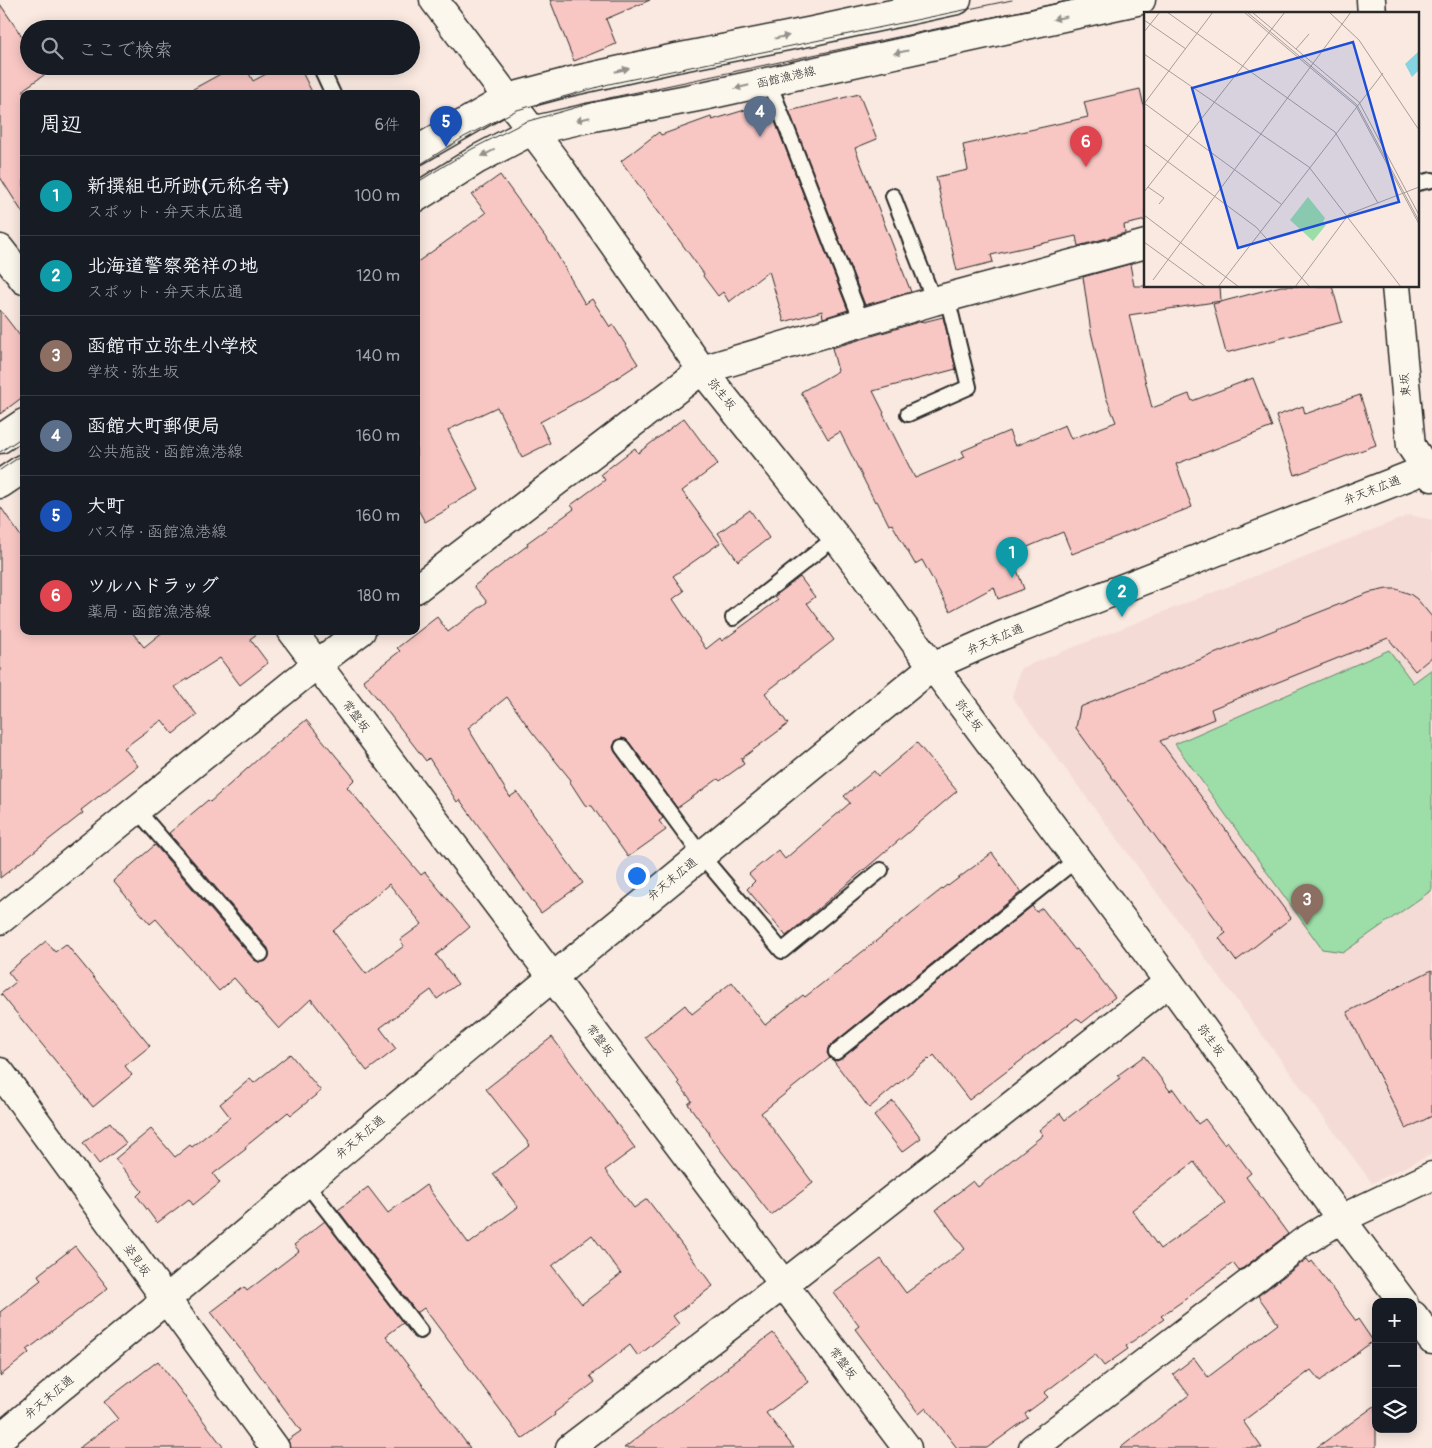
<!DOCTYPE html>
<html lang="ja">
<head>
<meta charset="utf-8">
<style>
  :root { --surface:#171b24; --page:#242831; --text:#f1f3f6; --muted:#9ea1a6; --line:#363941; --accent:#b45309 }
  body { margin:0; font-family:Pangolin,"Klee One",sans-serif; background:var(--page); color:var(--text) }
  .controls { position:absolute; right:15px; bottom:15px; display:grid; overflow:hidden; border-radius:10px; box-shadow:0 2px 12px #0003 }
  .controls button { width:45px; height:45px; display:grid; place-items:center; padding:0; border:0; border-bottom:1px solid var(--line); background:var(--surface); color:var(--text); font:25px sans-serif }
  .you { position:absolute; left:636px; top:875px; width:18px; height:18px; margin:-12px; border:4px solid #fff; border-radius:50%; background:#1a73e8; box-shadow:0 0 0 8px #1a73e833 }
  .badge { display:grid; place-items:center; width:32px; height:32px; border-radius:50%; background:var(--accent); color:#fff; font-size:16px; font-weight:700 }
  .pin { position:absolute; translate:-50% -41px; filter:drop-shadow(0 1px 2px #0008) }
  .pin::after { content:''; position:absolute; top:26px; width:18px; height:15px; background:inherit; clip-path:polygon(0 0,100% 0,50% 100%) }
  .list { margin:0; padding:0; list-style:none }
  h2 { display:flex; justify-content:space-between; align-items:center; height:65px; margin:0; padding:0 20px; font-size:21px }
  h2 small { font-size:16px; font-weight:400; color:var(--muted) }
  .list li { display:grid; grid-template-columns:32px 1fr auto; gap:15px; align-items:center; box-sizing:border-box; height:80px; padding:0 20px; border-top:1px solid var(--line) }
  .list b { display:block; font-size:19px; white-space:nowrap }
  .list p { margin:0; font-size:16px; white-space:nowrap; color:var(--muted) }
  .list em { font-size:16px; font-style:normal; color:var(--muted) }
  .icon { flex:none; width:28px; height:28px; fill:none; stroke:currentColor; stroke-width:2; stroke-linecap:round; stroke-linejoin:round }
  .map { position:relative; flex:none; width:1432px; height:1448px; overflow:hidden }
  .search { position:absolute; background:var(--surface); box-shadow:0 2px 12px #0003; left:20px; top:20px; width:400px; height:55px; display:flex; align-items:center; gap:12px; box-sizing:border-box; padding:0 18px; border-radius:28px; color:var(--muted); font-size:19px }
  .panel { position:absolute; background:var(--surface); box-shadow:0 2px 12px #0003; left:20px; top:90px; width:400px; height:545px; border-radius:10px }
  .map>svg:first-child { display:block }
  .built { fill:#f5dbd5 }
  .green { fill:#9ddea8; stroke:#64846a }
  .building { fill:#f8c7c4; stroke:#2b2b2b; fill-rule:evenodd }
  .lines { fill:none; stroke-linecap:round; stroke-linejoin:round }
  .service-casing { stroke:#2b2b2b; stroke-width:18 }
  .minor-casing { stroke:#2b2b2b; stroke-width:31 }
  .tertiary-casing { stroke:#2b2b2b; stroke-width:31 }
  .secondary-casing { stroke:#2b2b2b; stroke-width:31 }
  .service { stroke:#fbf7ec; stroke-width:14 }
  .minor { stroke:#fbf7ec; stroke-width:28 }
  .tertiary { stroke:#fbf7ec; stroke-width:28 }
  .secondary { stroke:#fbf7ec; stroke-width:28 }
  .tram { stroke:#2b2b2b; stroke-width:1 }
  .oneway { fill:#93918c }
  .labels { text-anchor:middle; stroke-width:4; stroke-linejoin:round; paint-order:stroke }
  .street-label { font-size:12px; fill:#2b2b2b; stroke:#fbf7ec }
  .inset-road { fill:none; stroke:#a79d98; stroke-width:1 }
  .view { fill:#1d4ed8; fill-opacity:0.15; stroke:#1d4ed8; stroke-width:2.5 }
  .inset-edge { fill:none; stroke:#2b2b2b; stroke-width:2.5 }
</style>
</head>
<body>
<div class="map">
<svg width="1432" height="1448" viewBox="0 0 1432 1448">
  <rect width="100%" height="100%" fill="#fae9e0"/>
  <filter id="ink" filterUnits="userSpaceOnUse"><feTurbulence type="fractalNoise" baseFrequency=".02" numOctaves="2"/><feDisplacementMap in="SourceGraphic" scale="10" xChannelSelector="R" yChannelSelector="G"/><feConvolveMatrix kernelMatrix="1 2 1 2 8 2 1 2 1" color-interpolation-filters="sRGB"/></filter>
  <g filter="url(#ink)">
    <path class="built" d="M1410,515L1432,520V1154L1372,1183L1012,697L1021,668Z"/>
    <path class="green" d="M1389,650L1413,683L1432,669V890L1344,952L1322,949L1175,744Z"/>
    <path class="building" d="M550,0H650L606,19L616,44L574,61Z
      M0,4L29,47V66H57L24,89V215L0,177Z
      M235,66H245L253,81L281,66H299L313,94H184Z
      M1140,89L1146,116V220L1124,225L1125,233L1078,246L1076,236L991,255L993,262L957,271L936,177L968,170L963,145L1088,117L1084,102Z
      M859,94L877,139L855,148L911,292L865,305L789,111Z
      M768,103L848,310L823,318L822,311L784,322L769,271L729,302L723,292L718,296L703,276L704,274L621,161L659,132L661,135L711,117L712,120Z
      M500,175L554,249L585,304L592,299L610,327L613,325L638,364L597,391L540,422L550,443L522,457L497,407L448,430L479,490L448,506L450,508L425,522L416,506V263L486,213L472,195Z
      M1130,264L1134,286H1220L1221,301L1129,315L1152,408L1189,394L1192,401L1253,378L1272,427L1176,464L1192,507L1072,554L1063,532L1011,554L1024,589L998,599L994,587L950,611L922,560L915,564L892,524L889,525L877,501L875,502L840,432L828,439L801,392L838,371L832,348L922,321L923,322L943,317L956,369L873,391L884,413L883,414L915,478L965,457L962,451L1009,431L1015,446L1065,425L1071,439L1116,422L1106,397L1091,332L1083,277Z
      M1281,286H1332L1342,322L1226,353L1213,304Z
      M0,310L24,341V396L0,414Z
      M1360,395L1376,445L1295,475L1276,416L1303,406L1305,414Z
      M684,418L718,464L682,491L720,543L673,576L684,591L673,599L706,649L720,638L722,641L778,600L775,596L800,577L815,597L807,603L834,640L765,693L788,724L741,759L744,764L720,781L718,779L677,808L629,742L626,739L622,738L616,740L613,747L615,752L663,818L659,821L666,830L628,857L592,806L585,805L570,782L571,780L532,732L507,697L468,728L510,797L517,792L583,883L541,913L460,800L457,802L429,758L426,761L363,680L400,651L397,648L437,617L448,632L487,602L474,586L528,545L527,543L574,509L571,505L605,480L601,474L635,448L638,453Z
      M0,506L24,541V631H131L144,647L164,631H261L250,639L268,663L240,685L220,658L175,687L197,715L173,734L162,720L124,748L138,766L81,810L83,813L0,878Z
      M750,510L769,538L738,561L718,533Z
      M1387,589H1396L1410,594L1417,599L1432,617V657L1415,671L1388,638L1211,709L1214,719L1160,741L1291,918L1236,961L1219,938L1226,933L1076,728L1080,707L1368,593Z
      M306,720L355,779L347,787L421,875L425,872L470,927L436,955L458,984L437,999L431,990L380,1028L396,1049L367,1071L311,999L279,1029L234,978L219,991L156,919L150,924L113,881L155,845L254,960L259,962L266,961L269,956V952L268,948L169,833L208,800L210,802L266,752ZM389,884L422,924L400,940L404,946L366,974L333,931Z
      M917,743L957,791L786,936L747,889L755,881L749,874L778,850L785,859L850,803L844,796L874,771L878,776Z
      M992,853L1021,892L831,1045L828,1048L827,1053L830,1058L761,1113L813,1183L771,1215L708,1134L709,1133L688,1104L692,1101L678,1083L679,1082L645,1037L685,1005L692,1014L732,982L765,1025L803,995L805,997L947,885L948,886Z
      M1032,906L1036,912L1042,908L1075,950L1077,949L1115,997L1082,1023L1077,1018L969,1100L934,1055L929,1060L928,1059L869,1108L833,1060L837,1061L841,1059Z
      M46,941L55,952L66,944L150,1046L125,1066L132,1075L93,1107L1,994L16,982L8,972Z
      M1432,970V1116L1406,1129L1347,1012Z
      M552,1037L635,1148L605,1170L634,1208L647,1199L713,1286L673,1316L679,1324L638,1356L630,1345L590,1376L595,1382L554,1413L555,1415L522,1439L424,1308L417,1313L338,1210L368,1187L388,1213L426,1185L469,1244L518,1207L493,1174L530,1145L486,1089ZM592,1235L621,1274L582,1304L552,1266Z
      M290,1054L321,1091L291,1115L288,1112L245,1147L246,1149L213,1174L220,1183L193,1205L189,1199L157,1223L137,1196L142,1191L115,1159L151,1129L175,1157L190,1145L192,1147L230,1117L220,1104L250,1079L254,1083Z
      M1144,1056L1170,1091L1173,1089L1198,1124L1205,1119L1224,1144L1227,1141L1251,1173L1246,1177L1288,1234L1239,1271L1233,1263L1189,1295L1190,1296L1161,1316L1164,1319L1126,1346L1128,1349L1104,1366L1095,1354L1044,1393L1048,1397L1025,1414L1028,1418L987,1448H957L926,1408L919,1414L855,1329L859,1326L834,1293L881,1259L906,1293L965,1249L936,1210L973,1181L978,1187L1043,1135L1039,1130L1060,1113L1065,1120L1120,1078L1118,1075ZM1194,1162L1225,1203L1160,1249L1132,1210Z
      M893,1101L921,1138L902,1152L874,1116Z
      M110,1122L126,1143L99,1164L83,1143Z
      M325,1221L403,1323L386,1336L470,1448H290L288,1440L301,1431L248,1359L211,1312L244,1287L247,1291L299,1251L294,1245Z
      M75,1246L108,1288L27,1350L29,1353L0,1376V1312L41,1280L38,1275Z
      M1307,1259L1310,1263L1312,1261L1356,1321L1358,1319L1373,1341L1320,1381L1311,1370L1243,1421L1262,1448H1120L1189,1395L1173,1374L1194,1358L1208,1377L1278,1324L1258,1296Z
      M773,1333L809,1382L766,1413L794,1448H624L728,1368L727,1367Z
      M158,1361L224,1448H79L118,1419L104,1402Z
      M1376,1405V1448H1316Z"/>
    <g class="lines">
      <defs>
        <path id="service" d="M320,66L333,94
          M774,95L862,322
          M1418,183L1432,180
          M893,196L934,301
          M908,414L969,387L947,297
          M733,618L836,537
          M622,747L701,855L782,951L881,870
          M137,810L261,954
          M836,1052L1077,859
          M306,1183L420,1331"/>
        <path id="minor" d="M1371,0L1372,14
          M0,249L24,280
          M1396,286L1411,446L1432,477
          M702,370L934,301L1146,244
          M292,631L907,1448
          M0,1072L275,1448
          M570,1448L784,1284L1169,982
          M1033,1448L1303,1242L1341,1219L1432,1176"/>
        <path id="tertiary" d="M434,0L558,165L702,370L836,537L1169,982L1341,1219L1403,1302
          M416,589L702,370
          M0,920L317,664L361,631
          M1413,1315L1432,1340
          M0,1438L509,1013L933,666L1001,636L1432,467"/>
        <path id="secondary" d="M416,151L508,98L568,82L671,59L813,31L957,0
          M416,198L478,159L531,131L588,118L703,96L1141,0
          M0,439L24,423
          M0,484L24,468"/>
      </defs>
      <use href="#service" class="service-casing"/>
      <use href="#minor" class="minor-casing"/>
      <use href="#tertiary" class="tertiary-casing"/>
      <use href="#secondary" class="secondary-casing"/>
      <use href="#service" class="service"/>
      <use href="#minor" class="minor"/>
      <use href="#tertiary" class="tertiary"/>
      <use href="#secondary" class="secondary"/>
      <path class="tram" d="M416,167L464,137L517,110L609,84L1012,0
        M416,183L472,149L525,122L609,98L1073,0
        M0,452L24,436
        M0,470L24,454"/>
    </g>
    <defs><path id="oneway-solid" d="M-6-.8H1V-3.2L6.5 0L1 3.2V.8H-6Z" transform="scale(1.25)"/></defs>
    <g class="oneway">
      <use href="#oneway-solid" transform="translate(1060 18) rotate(168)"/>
      <use href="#oneway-solid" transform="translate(782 37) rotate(-11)"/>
      <use href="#oneway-solid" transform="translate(901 52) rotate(168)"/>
      <use href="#oneway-solid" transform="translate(622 70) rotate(-13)"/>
      <use href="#oneway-solid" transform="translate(742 87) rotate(167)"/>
      <use href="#oneway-solid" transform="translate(583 119) rotate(167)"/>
      <use href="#oneway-solid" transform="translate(488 153) rotate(153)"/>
    </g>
  </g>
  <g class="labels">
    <g class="street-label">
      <text transform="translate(786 77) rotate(-13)" y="4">函館漁港線</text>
      <text transform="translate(1405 385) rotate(-96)" y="4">東坂</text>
      <text transform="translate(722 394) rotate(51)" y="4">弥生坂</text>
      <text transform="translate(1372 490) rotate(-21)" y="4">弁天末広通</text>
      <text transform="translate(995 639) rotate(-23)" y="4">弁天末広通</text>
      <text transform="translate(969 715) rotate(53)" y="4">弥生坂</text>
      <text transform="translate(356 716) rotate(53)" y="4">常盤坂</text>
      <text transform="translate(672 879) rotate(-39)" y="4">弁天末広通</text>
      <text transform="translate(600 1040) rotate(53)" y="4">常盤坂</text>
      <text transform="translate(1211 1040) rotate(54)" y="4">弥生坂</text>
      <text transform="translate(360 1137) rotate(-40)" y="4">弁天末広通</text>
      <text transform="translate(137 1260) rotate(54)" y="4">姿見坂</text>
      <text transform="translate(843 1363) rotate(53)" y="4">常盤坂</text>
      <text transform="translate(49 1397) rotate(-40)" y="4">弁天末広通</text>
    </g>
  </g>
  <g transform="translate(1144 12)">
    <rect width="275" height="275" fill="#fae9e0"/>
    <path d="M164,185L181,206L179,210L182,213L169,229L146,208Z" fill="#9ddea8"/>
    <path d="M275,39V58L268,65L261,52Z" fill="#85d4e1"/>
    <path class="inset-road" d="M23,0L191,120L234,191M100,0L212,94L275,212M103,0L213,93L275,209M108,0L215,90L275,203M185,0L215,28L275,118M0,8L42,37M0,20L16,0M152,37L165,22M0,42L165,155L257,275M0,91L137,192M0,92L69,0M0,132L112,215L166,275M4,175L20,186L15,192M0,180L141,0M0,203L95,275M0,230L62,275M9,268L207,0M74,275L239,61M151,275L205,202L275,175"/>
    <path class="view" d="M209,30L255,190L94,236L48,76Z"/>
    <rect width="275" height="275" class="inset-edge"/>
  </g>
</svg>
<div class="controls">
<button>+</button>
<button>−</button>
<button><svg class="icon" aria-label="layers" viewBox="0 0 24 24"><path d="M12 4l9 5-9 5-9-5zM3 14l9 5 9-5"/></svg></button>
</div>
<div class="you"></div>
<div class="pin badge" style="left:1012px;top:578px;background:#0f9aa8">1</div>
<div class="pin badge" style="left:1122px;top:617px;background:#0f9aa8">2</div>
<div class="pin badge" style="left:1307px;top:925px;background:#8d6e63">3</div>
<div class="pin badge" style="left:760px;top:137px;background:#5c6f8a">4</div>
<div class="pin badge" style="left:446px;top:147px;background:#1a4fb4">5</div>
<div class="pin badge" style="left:1086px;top:167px;background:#e0444e">6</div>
<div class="search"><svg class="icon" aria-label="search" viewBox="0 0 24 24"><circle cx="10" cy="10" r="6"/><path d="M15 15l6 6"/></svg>ここで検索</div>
<section class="panel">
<h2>周辺<small>6件</small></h2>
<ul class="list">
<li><span class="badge" style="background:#0f9aa8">1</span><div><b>新撰組屯所跡(元称名寺)</b><p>スポット · 弁天末広通</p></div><em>100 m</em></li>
<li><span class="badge" style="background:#0f9aa8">2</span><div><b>北海道警察発祥の地</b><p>スポット · 弁天末広通</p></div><em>120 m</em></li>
<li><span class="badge" style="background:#8d6e63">3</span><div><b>函館市立弥生小学校</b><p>学校 · 弥生坂</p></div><em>140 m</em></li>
<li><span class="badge" style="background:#5c6f8a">4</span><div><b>函館大町郵便局</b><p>公共施設 · 函館漁港線</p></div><em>160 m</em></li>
<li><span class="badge" style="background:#1a4fb4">5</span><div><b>大町</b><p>バス停 · 函館漁港線</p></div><em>160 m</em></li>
<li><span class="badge" style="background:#e0444e">6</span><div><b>ツルハドラッグ</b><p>薬局 · 函館漁港線</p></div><em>180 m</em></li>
</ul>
</section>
</div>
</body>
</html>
